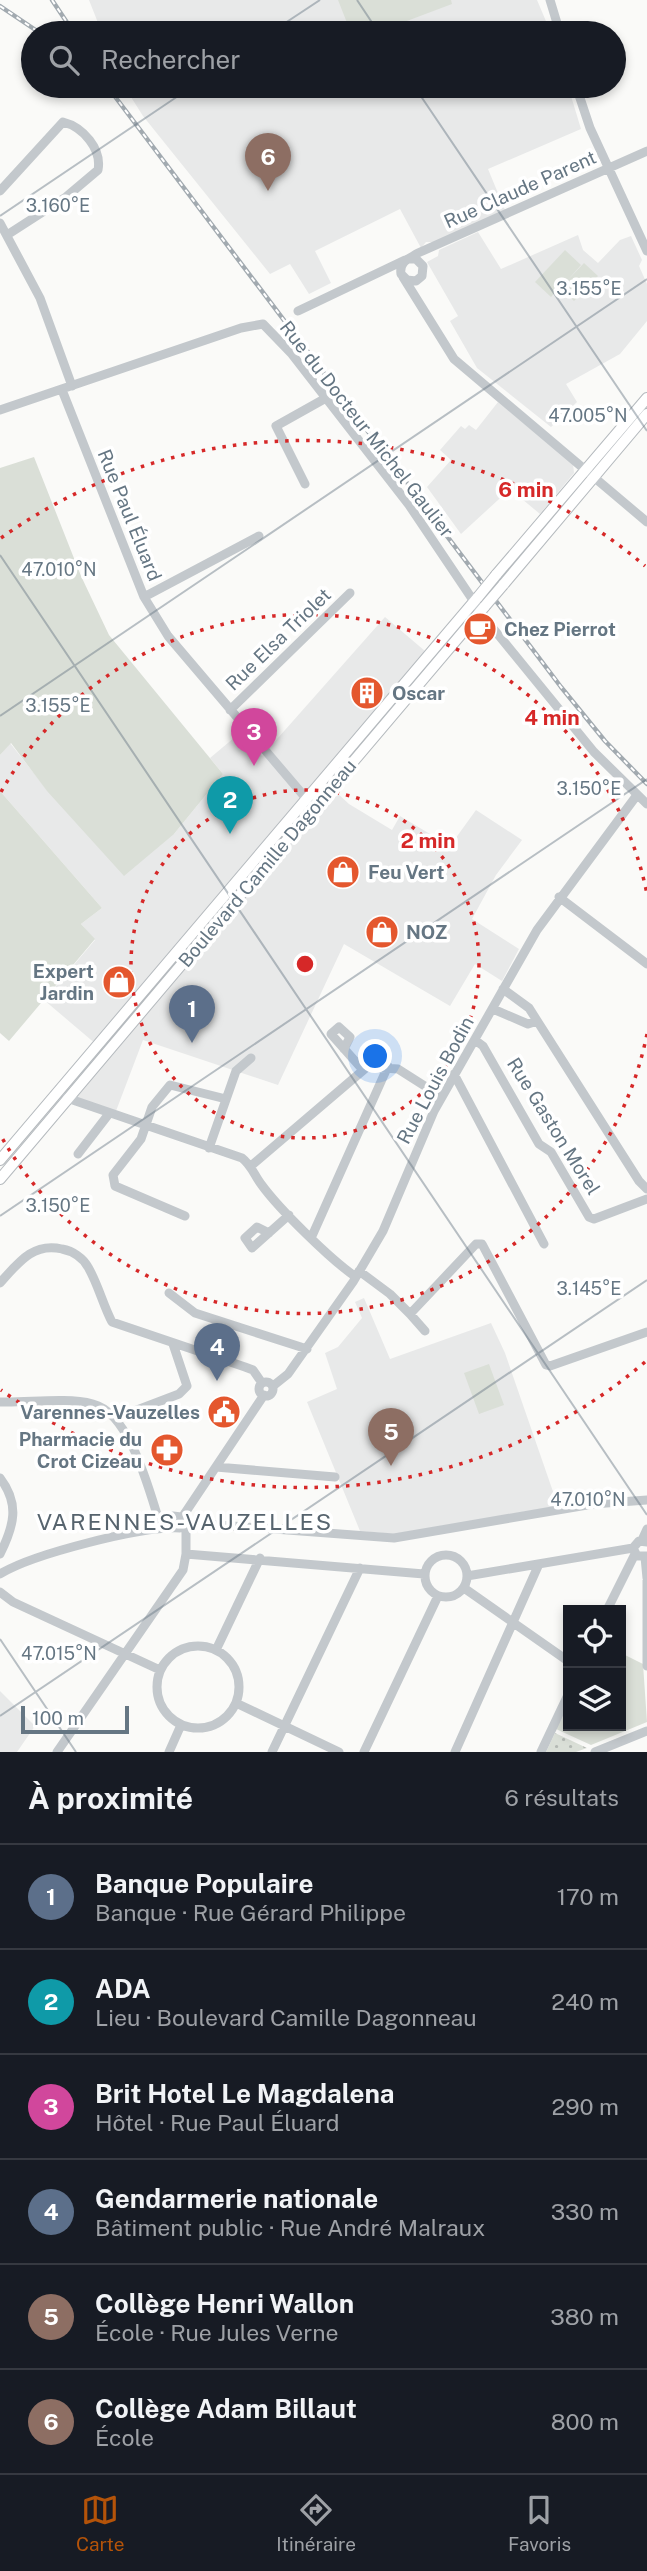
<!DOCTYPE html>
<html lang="fr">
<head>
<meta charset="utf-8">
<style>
  :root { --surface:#171b24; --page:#20242c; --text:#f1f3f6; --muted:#9ea1a6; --line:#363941; --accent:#b45309 }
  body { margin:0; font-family:"Public Sans",sans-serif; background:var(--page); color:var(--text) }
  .controls { position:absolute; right:21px; bottom:21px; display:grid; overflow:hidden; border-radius:0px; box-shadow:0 4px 10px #0003 }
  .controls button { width:63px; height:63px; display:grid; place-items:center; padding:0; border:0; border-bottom:2px solid var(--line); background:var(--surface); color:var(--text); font:35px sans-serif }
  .scale { position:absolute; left:21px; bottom:18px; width:108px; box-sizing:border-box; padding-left:7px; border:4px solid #657683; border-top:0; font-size:19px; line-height:24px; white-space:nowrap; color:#657683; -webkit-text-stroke:5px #fff; paint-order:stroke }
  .you { position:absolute; left:376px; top:1057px; width:24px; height:24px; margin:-18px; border:5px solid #fff; border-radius:50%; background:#1a73e8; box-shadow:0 0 0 10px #1a73e833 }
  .badge { display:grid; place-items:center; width:46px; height:46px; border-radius:50%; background:var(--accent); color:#fff; font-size:23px; font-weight:700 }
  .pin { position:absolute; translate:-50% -58px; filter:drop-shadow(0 2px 4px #0008) }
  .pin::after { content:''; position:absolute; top:37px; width:24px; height:21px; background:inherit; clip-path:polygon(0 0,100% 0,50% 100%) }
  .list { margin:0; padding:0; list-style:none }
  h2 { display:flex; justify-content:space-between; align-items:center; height:91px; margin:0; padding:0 28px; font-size:30px }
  h2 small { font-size:23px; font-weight:400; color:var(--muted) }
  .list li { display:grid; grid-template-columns:46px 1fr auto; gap:21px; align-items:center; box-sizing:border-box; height:105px; padding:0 28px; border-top:2px solid var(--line) }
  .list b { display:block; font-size:26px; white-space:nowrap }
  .list p { margin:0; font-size:23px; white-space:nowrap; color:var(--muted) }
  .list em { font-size:23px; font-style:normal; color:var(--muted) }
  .icon { flex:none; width:38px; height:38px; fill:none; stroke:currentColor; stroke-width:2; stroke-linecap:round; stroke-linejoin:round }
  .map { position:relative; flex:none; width:647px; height:1752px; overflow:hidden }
  .search { position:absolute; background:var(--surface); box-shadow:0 4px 10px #0003; left:21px; right:21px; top:21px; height:77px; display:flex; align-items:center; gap:18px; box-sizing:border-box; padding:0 24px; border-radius:38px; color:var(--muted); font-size:26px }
  .sheet { height:721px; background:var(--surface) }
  nav { display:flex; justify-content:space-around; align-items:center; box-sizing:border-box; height:98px; border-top:2px solid var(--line); background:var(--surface); font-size:19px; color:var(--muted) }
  nav a { display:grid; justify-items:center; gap:4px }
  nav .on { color:var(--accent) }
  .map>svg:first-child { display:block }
  .built { fill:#e8e9e9 }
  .park { fill:url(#park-dots) }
  .pitch { fill:#dadfd7 }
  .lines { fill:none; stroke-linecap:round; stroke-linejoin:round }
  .major-casing { stroke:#b5babe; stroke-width:12 }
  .minor { stroke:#c3c8cc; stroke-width:9 }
  .major { stroke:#fff; stroke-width:10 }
  .rail-casing { stroke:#a2aab0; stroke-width:4.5 }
  .rail { stroke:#fff; stroke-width:2; stroke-dasharray:5; stroke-linecap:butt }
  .major-bridge-casing { stroke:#b5babe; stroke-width:12; stroke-linecap:butt }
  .major-bridge { stroke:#fff; stroke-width:10 }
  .ticks { fill:none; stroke:#657683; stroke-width:2; stroke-opacity:0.45 }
  .ring { fill:none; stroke:#d62828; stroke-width:3.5; stroke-dasharray:3.5 7 }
  .labels { text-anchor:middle; stroke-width:7; stroke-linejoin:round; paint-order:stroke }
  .street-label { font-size:19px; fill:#657683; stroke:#fff }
  .poi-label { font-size:19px; font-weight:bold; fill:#657683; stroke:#fff; text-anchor:start }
  .quarter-label { font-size:23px; letter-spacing:2px; fill:#57646e; stroke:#fff }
  .ticks-label { font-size:18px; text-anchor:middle; fill:#657683; stroke:#fff; stroke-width:7; stroke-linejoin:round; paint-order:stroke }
  .centre { fill:#d62828; stroke:#fff; stroke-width:3.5 }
  .ring-label { font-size:21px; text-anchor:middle; font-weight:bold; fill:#d62828; stroke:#fff; stroke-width:7; stroke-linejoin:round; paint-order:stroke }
</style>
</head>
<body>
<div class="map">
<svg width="647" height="1752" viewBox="0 0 647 1752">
  <defs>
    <pattern id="park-dots" width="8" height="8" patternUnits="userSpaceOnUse" patternTransform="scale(1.75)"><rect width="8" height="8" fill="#dadfd7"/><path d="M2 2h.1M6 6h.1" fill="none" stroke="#b4b9b4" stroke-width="1.8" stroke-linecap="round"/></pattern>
  </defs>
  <rect width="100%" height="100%" fill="#fafaf8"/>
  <path class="built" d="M89,0H537L551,33H102Z
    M124,86H568L581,129L488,169L505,210L436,242H426L421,248L400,209L315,251L331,283L309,294L290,264L270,274L143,116Z
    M478,232L501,269L578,235L583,250L598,263L620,240L631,236L642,260L639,266L647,284V321L620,354L566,384L577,402L551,427L477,368L450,321L458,316L427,262L438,256L439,250Z
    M498,402L573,464L574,473L540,514L510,489L461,534L427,487L451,460L440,450L461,426L465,429L469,425L476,430Z
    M385,617L425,651L320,777L349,804L392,830L400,816L450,846L476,810L522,840L496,875L472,919L519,949L502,981L475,964L450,1006L344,944L278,1085L143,1040L116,1111L76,1098L110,1056L44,1000L95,940L81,924L102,908L0,791V755L10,743L48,791L174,834L223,774L210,758L241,732L262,756Z
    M364,1298L390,1359L491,1323L505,1353L558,1506L394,1534L360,1531L307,1402L337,1389L325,1353L338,1347L362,1318L355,1302Z
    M0,1691L35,1726L17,1752H0Z"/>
  <path class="park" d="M555,1733L587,1748L576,1752H546Z"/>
  <path class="pitch" d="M338,0H451L452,4L375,33H351Z
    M565,250L581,265L567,281L584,263L598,276L574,301L560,287L551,297L535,282Z
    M34,457L81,576L109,635L223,774L174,834L124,876L47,791L11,743L0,755V468Z
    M0,791L102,908L81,924L95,939L9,1041L0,1033Z
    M489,1364L504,1405L479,1414L464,1373Z
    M621,1653L643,1664L647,1722L591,1745L556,1729L568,1707V1726H621Z"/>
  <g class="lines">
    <defs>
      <path id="major" d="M496,575L647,398
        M503,585L647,414
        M0,1160L478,597
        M0,1179L485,606"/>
    </defs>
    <use href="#major" class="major-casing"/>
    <path class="minor" d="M550,0L560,33
      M576,86L590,128L647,251
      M0,191L63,122C83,127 102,149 98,170L66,197L7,235
      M0,223L40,298L72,386
      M408,259H416L423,266L422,276L416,281L407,280L401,274C399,261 409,259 418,253L647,151
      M403,277L454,359L647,522
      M298,311L405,260
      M62,390L144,597L168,636L310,803
      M0,410L241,328L263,324L291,353L409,505L487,621L594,752L647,804
      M305,484L276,426L326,398
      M144,597L259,536
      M230,710L350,593
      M559,897L647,964
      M503,989L529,1008L639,1181L647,1189
      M493,1009L528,1024L537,1021
      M475,1040L483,1046L539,1144L551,1152L589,1217L594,1219L647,1199
      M344,1049L350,1037L339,1027L331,1034L363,1070
      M454,1074L544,1244
      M67,1098L242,1158C252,1166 254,1175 261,1184C279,1209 331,1260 356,1277
      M209,1148L236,1071L251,1058
      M78,1154L108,1115
      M251,1166L367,1067L398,1069L442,1097
      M185,1216L115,1186L113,1175L141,1139L152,1107L170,1085L226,1099
      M269,1233L257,1227L245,1238L252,1248L289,1215
      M312,1236L388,1066
      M359,1271L390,1294L410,1314L476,1244H482L546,1365L550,1366L647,1332
      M0,1283C18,1263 33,1242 62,1249C73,1251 83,1258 88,1267C98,1284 103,1305 112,1322L245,1367L253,1370L262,1383
      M169,1293L195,1313L307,1349
      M410,1314L425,1331
      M259 1389a7 7 0 1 1 14 0a7 7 0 1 1-14 0Z
      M273,1386L288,1374L353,1282L383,1231L434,1111L537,930L637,795
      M0,1402C29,1403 65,1397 93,1404C130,1413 149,1490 160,1524
      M116,1418L179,1394L187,1386L173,1344
      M216,1467L335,1477
      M0,1478C20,1504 14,1526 0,1554
      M183,1516L264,1395
      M192,1523L394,1538L593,1504L647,1500
      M156,1526L173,1516L181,1517
      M642,1540L647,1529
      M647,1542L639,1541L633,1548L637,1556H647
      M186,1554L424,1574
      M425 1576a21 21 0 1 1 42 0a21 21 0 1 1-42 0Z
      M645,1557L647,1578
      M0,1574C33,1554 142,1526 180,1528
      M467,1576L633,1548
      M647,1580V1666
      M464,1588L568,1661
      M0,1592L13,1602L160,1670
      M607,1610L635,1554
      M157 1687a41 41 0 1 1 82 0a41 41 0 1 1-82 0Z
      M216,1650L260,1558
      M236,1703L339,1752
      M57,1752L183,1570L186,1554V1530
      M169,1752L181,1725
      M272,1752L360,1568
      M364,1752L438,1596
      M455,1752L539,1564
      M541,1752L568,1695
      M595,1752L647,1731"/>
    <use href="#major" class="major"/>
    <defs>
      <path id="rail" d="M52,0L74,33
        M0,6L40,33
        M107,86L561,687L605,741L647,784"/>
    </defs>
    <use href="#rail" class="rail-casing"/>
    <use href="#rail" class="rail"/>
    <defs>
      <path id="major-bridge" d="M478,597L496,575
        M485,606L503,585"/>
    </defs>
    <use href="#major-bridge" class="major-bridge-casing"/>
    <use href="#major-bridge" class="major-bridge"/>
  </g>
  <path class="ticks" d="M357,0L379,33M270,33L320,0M414,86L647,431M0,216L193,86M0,555L647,1515M0,716L647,279M0,1216L647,779M0,1639L76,1752M0,1716L647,1280"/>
  <g class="ring">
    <circle cx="305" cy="964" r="174"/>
    <path d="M647 1034A349 349 0 0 1 1 1136M1 792A349 349 0 0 1 647 894"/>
    <path d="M645 1362A523 523 0 0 1 1 1390M1 538A523 523 0 0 1 645 566"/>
  </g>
  <defs>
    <symbol id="cafe-disc" viewBox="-11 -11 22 22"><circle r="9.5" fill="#e4572e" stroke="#fff"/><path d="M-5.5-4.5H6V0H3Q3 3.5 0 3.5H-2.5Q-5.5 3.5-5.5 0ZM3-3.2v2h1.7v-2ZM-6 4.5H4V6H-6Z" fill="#fff"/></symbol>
    <symbol id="building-disc" viewBox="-11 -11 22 22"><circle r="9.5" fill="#e4572e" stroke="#fff"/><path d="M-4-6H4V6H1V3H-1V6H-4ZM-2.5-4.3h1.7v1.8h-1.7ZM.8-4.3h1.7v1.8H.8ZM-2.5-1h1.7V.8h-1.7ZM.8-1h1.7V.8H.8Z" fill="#fff"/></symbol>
    <symbol id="shop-disc" viewBox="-11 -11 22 22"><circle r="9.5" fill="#e4572e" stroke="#fff"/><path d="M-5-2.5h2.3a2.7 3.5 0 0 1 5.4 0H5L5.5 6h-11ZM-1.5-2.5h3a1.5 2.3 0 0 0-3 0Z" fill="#fff"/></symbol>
    <symbol id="civic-disc" viewBox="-11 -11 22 22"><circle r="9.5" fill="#e4572e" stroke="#fff"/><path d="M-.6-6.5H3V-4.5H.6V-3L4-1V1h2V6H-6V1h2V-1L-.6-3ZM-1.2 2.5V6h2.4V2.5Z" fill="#fff"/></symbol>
    <symbol id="pharmacy-disc" viewBox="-11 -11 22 22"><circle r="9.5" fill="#e4572e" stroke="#fff"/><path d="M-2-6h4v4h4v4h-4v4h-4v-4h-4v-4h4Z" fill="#fff"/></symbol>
  </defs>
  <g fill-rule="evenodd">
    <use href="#cafe-disc" x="461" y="610" width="38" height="38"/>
    <use href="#building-disc" x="348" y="674" width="38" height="38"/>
    <use href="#shop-disc" x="324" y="853" width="38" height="38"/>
    <use href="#shop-disc" x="363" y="913" width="38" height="38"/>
    <use href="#shop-disc" x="100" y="963" width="38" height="38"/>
    <use href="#civic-disc" x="205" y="1393" width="38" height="38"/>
    <use href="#pharmacy-disc" x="148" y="1431" width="38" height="38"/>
  </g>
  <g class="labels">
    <g class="street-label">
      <text transform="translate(520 189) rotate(-24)" y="7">Rue Claude Parent</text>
      <text transform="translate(367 429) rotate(52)" y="7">Rue du Docteur Michel Gaulier</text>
      <text transform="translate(130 515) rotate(68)" y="7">Rue Paul Éluard</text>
      <text transform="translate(278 639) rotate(-44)" y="7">Rue Elsa Triolet</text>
      <text transform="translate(267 863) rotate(-50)" y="7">Boulevard Camille Dagonneau</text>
      <text transform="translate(435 1080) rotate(-62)" y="7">Rue Louis Bodin</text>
      <text transform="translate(554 1126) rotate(58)" y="7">Rue Gaston Morel</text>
    </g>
    <g class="poi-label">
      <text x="504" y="636">Chez Pierrot</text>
      <text x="392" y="700">Oscar</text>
      <text x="368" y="879">Feu Vert</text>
      <text x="406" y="939">NOZ</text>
      <text x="94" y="978" text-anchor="end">Expert<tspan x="94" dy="22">Jardin</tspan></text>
      <text x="200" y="1419" text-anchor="end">Varennes-Vauzelles</text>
      <text x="142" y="1446" text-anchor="end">Pharmacie du<tspan x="142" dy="22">Crot Cizeau</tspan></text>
    </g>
    <g class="quarter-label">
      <text x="185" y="1530">VARENNES-VAUZELLES</text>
    </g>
  </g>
  <g class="ticks-label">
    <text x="58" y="212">3.160°E</text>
    <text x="589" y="295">3.155°E</text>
    <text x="588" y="422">47.005°N</text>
    <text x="59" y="576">47.010°N</text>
    <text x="58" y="712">3.155°E</text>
    <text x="589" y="795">3.150°E</text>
    <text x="58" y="1212">3.150°E</text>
    <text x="589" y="1295">3.145°E</text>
    <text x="588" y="1506">47.010°N</text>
    <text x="59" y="1660">47.015°N</text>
  </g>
  <circle cx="305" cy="964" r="10" class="centre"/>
  <g class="ring-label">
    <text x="526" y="497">6 min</text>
    <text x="552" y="725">4 min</text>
    <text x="428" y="848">2 min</text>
  </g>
</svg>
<div class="controls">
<button><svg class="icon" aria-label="locate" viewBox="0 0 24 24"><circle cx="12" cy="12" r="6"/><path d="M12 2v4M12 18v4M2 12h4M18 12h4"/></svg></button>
<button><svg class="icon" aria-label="layers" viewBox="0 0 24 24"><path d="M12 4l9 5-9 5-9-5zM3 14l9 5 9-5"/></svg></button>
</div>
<div class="scale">100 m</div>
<div class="you"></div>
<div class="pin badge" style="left:192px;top:1043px;background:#5c6f8a">1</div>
<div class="pin badge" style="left:230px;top:834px;background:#0f9aa8">2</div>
<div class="pin badge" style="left:254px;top:766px;background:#d1479c">3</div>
<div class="pin badge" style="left:217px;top:1381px;background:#5c6f8a">4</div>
<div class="pin badge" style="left:391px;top:1466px;background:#8d6e63">5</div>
<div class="pin badge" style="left:268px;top:191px;background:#8d6e63">6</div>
<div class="search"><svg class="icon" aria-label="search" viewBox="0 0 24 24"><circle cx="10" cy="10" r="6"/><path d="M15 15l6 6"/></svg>Rechercher</div>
</div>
<section class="sheet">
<h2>À proximité<small>6 résultats</small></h2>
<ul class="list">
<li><span class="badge" style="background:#5c6f8a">1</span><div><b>Banque Populaire</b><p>Banque · Rue Gérard Philippe</p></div><em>170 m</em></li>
<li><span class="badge" style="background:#0f9aa8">2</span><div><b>ADA</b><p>Lieu · Boulevard Camille Dagonneau</p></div><em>240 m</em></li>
<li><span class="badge" style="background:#d1479c">3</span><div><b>Brit Hotel Le Magdalena</b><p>Hôtel · Rue Paul Éluard</p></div><em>290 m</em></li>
<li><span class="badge" style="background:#5c6f8a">4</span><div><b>Gendarmerie nationale</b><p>Bâtiment public · Rue André Malraux</p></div><em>330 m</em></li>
<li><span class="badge" style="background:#8d6e63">5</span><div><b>Collège Henri Wallon</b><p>École · Rue Jules Verne</p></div><em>380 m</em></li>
<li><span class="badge" style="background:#8d6e63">6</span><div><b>Collège Adam Billaut</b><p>École</p></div><em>800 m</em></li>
</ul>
</section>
<nav>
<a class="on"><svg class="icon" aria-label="map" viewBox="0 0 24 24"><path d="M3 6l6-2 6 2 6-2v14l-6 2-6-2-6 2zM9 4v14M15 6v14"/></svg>Carte</a>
<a><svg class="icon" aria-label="directions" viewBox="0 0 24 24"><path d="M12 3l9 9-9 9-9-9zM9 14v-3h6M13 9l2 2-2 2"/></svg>Itinéraire</a>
<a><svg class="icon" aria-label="saved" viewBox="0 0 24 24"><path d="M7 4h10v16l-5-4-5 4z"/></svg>Favoris</a>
</nav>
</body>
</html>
